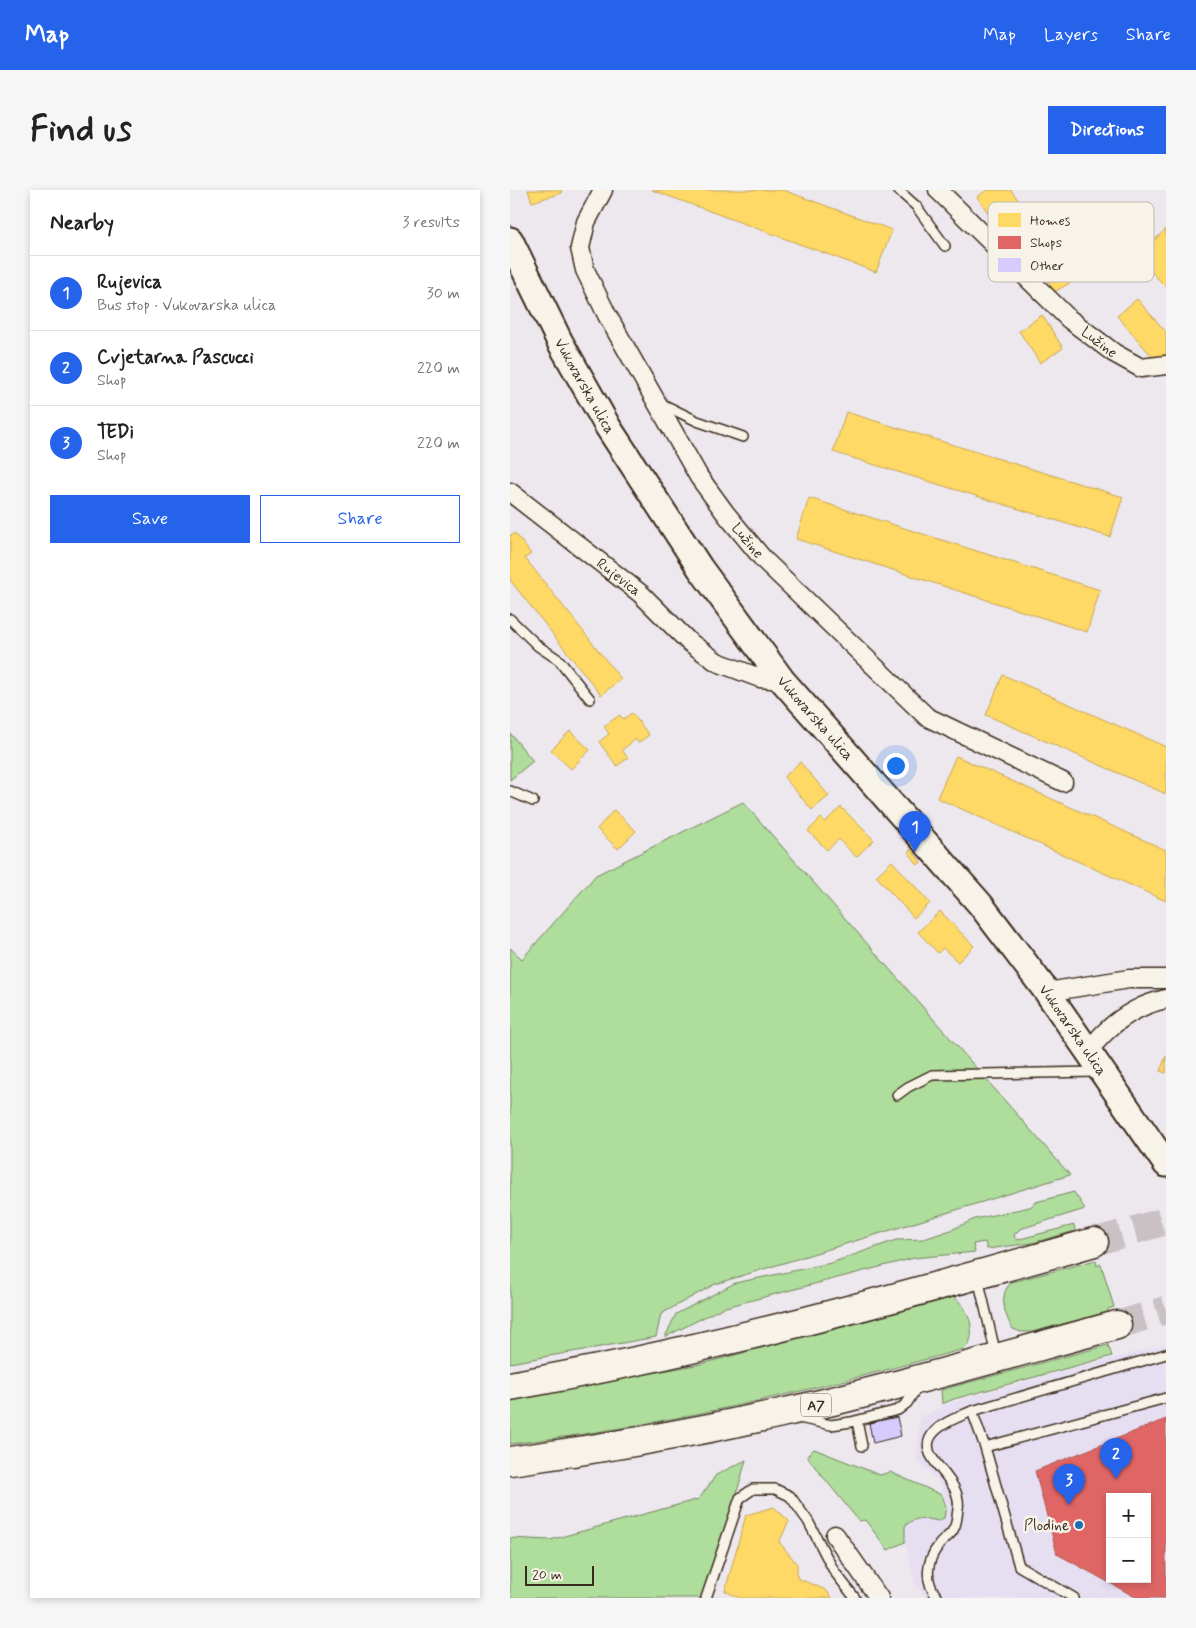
<!DOCTYPE html>
<html lang="en">
<head>
<meta charset="utf-8">
<style>
  :root { --surface:#fff; --page:#f6f6f6; --text:#222; --muted:#767676; --line:#e0e0e0; --accent:#2563eb }
  body { margin:0; font-family:Mynerve,sans-serif; background:var(--page); color:var(--text) }
  .controls { position:absolute; right:15px; bottom:15px; display:grid; overflow:hidden; border-radius:0px; box-shadow:0 2px 8px #0003 }
  .controls button { width:45px; height:45px; display:grid; place-items:center; padding:0; border:0; border-bottom:1px solid var(--line); background:var(--surface); color:var(--text); font:25px sans-serif }
  .scale { position:absolute; left:15px; bottom:12px; width:69px; box-sizing:border-box; padding-left:5px; border:2px solid #3b2a1e; border-top:0; font-size:14px; line-height:18px; white-space:nowrap; color:#3b2a1e; -webkit-text-stroke:4px #f7f3e8; paint-order:stroke }
  .you { position:absolute; left:385px; top:575px; width:18px; height:18px; margin:-12px; border:4px solid #fff; border-radius:50%; background:#1a73e8; box-shadow:0 0 0 8px #1a73e833 }
  .badge { display:grid; place-items:center; width:32px; height:32px; border-radius:50%; background:var(--accent); color:#fff; font-size:16px; font-weight:700 }
  .pin { position:absolute; translate:-50% -41px; filter:drop-shadow(0 1px 2px #0008) }
  .pin::after { content:''; position:absolute; top:26px; width:18px; height:15px; background:inherit; clip-path:polygon(0 0,100% 0,50% 100%) }
  .list { margin:0; padding:0; list-style:none }
  h2 { display:flex; justify-content:space-between; align-items:center; height:65px; margin:0; padding:0 20px; font-size:21px }
  h2 small { font-size:16px; font-weight:400; color:var(--muted) }
  .list li { display:grid; grid-template-columns:32px 1fr auto; gap:15px; align-items:center; box-sizing:border-box; height:75px; padding:0 20px; border-top:1px solid var(--line) }
  .list b { display:block; font-size:19px; white-space:nowrap }
  .list p { margin:0; font-size:16px; white-space:nowrap; color:var(--muted) }
  .list em { font-size:16px; font-style:normal; color:var(--muted) }
  .actions { display:flex; gap:10px; padding:15px 20px }
  .actions a { flex:1; padding:11px 0; border:1px solid var(--accent); border-radius:0px; text-align:center; font-size:18px; color:var(--accent) }
  .actions .main { background:var(--accent); color:#fff }
  .map { position:relative; flex:none; width:656px; height:1408px; overflow:hidden; border-radius:0px }
  header { display:flex; align-items:center; gap:30px; box-sizing:border-box; height:70px; padding:0 25px; background:var(--accent); color:#fff }
  header strong { font-size:24px }
  nav { display:flex; gap:28px; margin-inline-start:auto; font-size:18px }
  .intro { display:flex; align-items:center; justify-content:space-between; box-sizing:border-box; height:120px; padding:0 30px }
  h1 { margin:0; font-size:35px }
  .button { padding:12px 22px; border-radius:0px; background:var(--accent); color:#fff; font-size:18px; font-weight:700 }
  main { display:flex; gap:30px; padding:0 30px }
  aside { flex:1; background:var(--surface); border-radius:0px; box-shadow:0 2px 8px #0003 }
  .map>svg:first-child { display:block }
  .built { fill:#e6dff2; fill-rule:evenodd }
  .green { fill:#aedd9c; stroke:#74845d }
  .homes { fill:#ffd966; stroke:#c4a450 }
  .shops { fill:#e06666; stroke:#ae5450; fill-rule:evenodd }
  .building { fill:#d6cbfd; stroke:#3b2a1e }
  .lines { fill:none; stroke-linecap:round; stroke-linejoin:round }
  .highway-tunnel { stroke:#c9c1c4; stroke-width:28; stroke-dasharray:28 14; stroke-linecap:butt }
  .lane-casing { stroke:#3b2a1e; stroke-width:12 }
  .street-casing { stroke:#3b2a1e; stroke-width:21 }
  .secondary-casing { stroke:#3b2a1e; stroke-width:29 }
  .highway-casing { stroke:#3b2a1e; stroke-width:31 }
  .lane { stroke:#f7f3e8; stroke-width:9 }
  .street { stroke:#f7f3e8; stroke-width:18 }
  .secondary { stroke:#f7f3e8; stroke-width:25 }
  .highway { stroke:#f7f3e8; stroke-width:28 }
  .poi-dot { fill:#1f6fb2; stroke:#f7f3e8; stroke-width:2 }
  .labels { text-anchor:middle; stroke-width:5; stroke-linejoin:round; paint-order:stroke }
  .shield { fill:#f7f3e8; stroke:#73665b; stroke-width:1 }
  .shield-label { font-size:14px; font-weight:bold; fill:#3b2a1e }
  .street-label { font-size:15px; fill:#3b2a1e; stroke:#f7f3e8 }
  .poi-label { font-size:15px; fill:#3b2a1e; stroke:#f7f3e8; text-anchor:end }
  .key { fill:#f7f3e8; stroke:#bfb7ab; stroke-width:1 }
  .key-label { font-size:14px; fill:#3b2a1e }
</style>
</head>
<body>
<header>
<strong>Map</strong>
<nav><a>Map</a><a>Layers</a><a>Share</a></nav>
</header>
<div class="intro"><h1>Find us</h1><a class="button">Directions</a></div>
<main>
<aside>
<h2>Nearby<small>3 results</small></h2>
<ul class="list">
<li><span class="badge">1</span><div><b>Rujevica</b><p>Bus stop · Vukovarska ulica</p></div><em>30 m</em></li>
<li><span class="badge">2</span><div><b>Cvjetarna Pascucci</b><p>Shop</p></div><em>220 m</em></li>
<li><span class="badge">3</span><div><b>TEDi</b><p>Shop</p></div><em>220 m</em></li>
</ul>
<div class="actions"><a class="main">Save</a><a>Share</a></div>
</aside>
<div class="map">
<svg width="656" height="1408" viewBox="0 0 656 1408">
  <rect width="100%" height="100%" fill="#ede7ee"/>
  <filter id="ink" filterUnits="userSpaceOnUse"><feTurbulence type="fractalNoise" baseFrequency=".02" numOctaves="2"/><feDisplacementMap in="SourceGraphic" scale="10" xChannelSelector="R" yChannelSelector="G"/><feConvolveMatrix kernelMatrix="1 2 1 2 8 2 1 2 1" color-interpolation-filters="sRGB"/></filter>
  <g filter="url(#ink)">
    <path class="built" d="M656,1154V1408H417L406,1396L395,1352V1336L402,1329L412,1328L428,1331L436,1317L430,1293L407,1269L410,1227L445,1211ZM600,1307H637V1389H600Z"/>
    <path class="green" d="M0,543L23,571L0,590Z
      M233,612L560,985L205,1094L151,1124L146,1147L0,1173V758L12,769L86,685Z
      M564,1002L575,1019L510,1039L504,1045L506,1050L564,1035L565,1041L522,1053L477,1059L475,1052L463,1054L465,1062L404,1068L212,1118L155,1147L166,1124L225,1093L321,1073L386,1050L414,1049L441,1040L465,1029L520,1017L526,1012Z
      M586,1070L587,1076L591,1074L604,1117L598,1119V1122L522,1142H511L503,1139C494,1125 488,1103 502,1092Z
      M443,1107C459,1115 469,1148 454,1159C305,1200 154,1236 0,1254V1209L191,1174Z
      M598,1155L602,1166L444,1209L432,1214L431,1200Z
      M304,1259L370,1285L380,1282L432,1305L436,1317L434,1328L428,1331C414,1328 406,1326 395,1336V1352L378,1360L355,1330L349,1331L301,1272L297,1266Z
      M236,1270L197,1408H0V1348L40,1350L189,1309L206,1285Z"/>
    <path class="homes" d="M18,0H51L52,3L22,12Z
      M142,0H273L382,40L366,82Z
      M477,0H501L526,35L500,54L467,7Z
      M656,39V97L627,67Z
      M544,53L565,90L544,102L524,64Z
      M627,109L656,142V165L647,172L607,126Z
      M532,125L553,158L530,173L509,141Z
      M336,222L613,307L600,347L323,262Z
      M299,308L590,400L577,442L286,349Z
      M5,343L21,364L15,368L111,489L91,505L0,390V344L1,346Z
      M493,485L656,557V604L476,525Z
      M122,523L139,545L128,553L126,549L112,560L118,568L107,576L89,552L99,544L94,536L110,525L113,529Z
      M60,541L80,560L61,579L41,560Z
      M446,566L656,660V711L427,608Z
      M290,572L319,606L302,620L274,587Z
      M331,617L364,650L346,667L329,649L317,660L298,641L311,628L315,632Z
      M104,620L126,641L108,659L87,639Z
      M401,659L411,672L408,675L398,662Z
      M382,671L420,713L404,728L366,686Z
      M430,721L464,756L448,772L433,758L428,763L408,742Z
      M656,866V883L650,881Z
      M264,1317L279,1331L269,1352L287,1374V1388L316,1400L322,1408H230L215,1401L236,1325Z"/>
    <path class="shops" d="M656,1229V1408H627L547,1364L525,1281ZM600,1307H637V1389H600Z"/>
    <path class="building" d="M387,1227L391,1246L363,1253L359,1233Z"/>
    <g class="lines">
      <path class="highway-tunnel" d="M584,1052L656,1031
        M607,1135L656,1120"/>
      <defs>
        <path id="lane" d="M388,0L406,16L435,56
          M150,213L187,231L233,247
          M0,429L28,456L49,470L80,509
          M0,601L23,611
          M387,905L398,897L422,885L588,882
          M468,1088L486,1165
          M462,1221L656,1164
          M289,1228L321,1235L341,1232L388,1220L397,1213L407,1197
          M347,1231L352,1256
          M196,1408L230,1308L243,1299H265L280,1306L298,1331L324,1381L345,1408
          M428,1408C414,1392 416,1371 429,1355C433,1349 442,1345 444,1338C447,1333 447,1325 448,1319C453,1288 409,1271 420,1248C427,1234 449,1227 462,1221L475,1257
          M564,1408L509,1376L475,1257L656,1208"/>
        <g id="street">
          <path id="s1" d="M93,0L76,32L70,58L75,80L97,125L189,287L216,324L254,370L417,527L553,592"/>
          <path id="s2" d="M428,0L559,129L604,163L631,178L656,175"/>
          <path id="s3" d="M0,302L131,404L178,451L207,472L250,488L272,490"/>
          <path d="M537,802L619,789H656"/>
          <path d="M577,863C597,836 623,816 656,809"/>
          <path d="M325,1345L369,1408"/>
        </g>
        <g id="secondary">
          <path id="s4" d="M0,50L50,152L98,237L190,378L272,490L470,714L537,802L656,974"/>
        </g>
        <path id="highway" d="M0,1196C198,1161 391,1107 584,1052
          M0,1271C91,1259 182,1243 271,1223C384,1198 496,1165 607,1135"/>
      </defs>
      <use href="#lane" class="lane-casing"/>
      <use href="#street" class="street-casing"/>
      <use href="#secondary" class="secondary-casing"/>
      <use href="#highway" class="highway-casing"/>
      <use href="#lane" class="lane"/>
      <use href="#street" class="street"/>
      <use href="#secondary" class="secondary"/>
      <use href="#highway" class="highway"/>
    </g>
  </g>
  <circle class="poi-dot" cx="569" cy="1335" r="5"/>
  <g class="labels">
    <rect class="shield" x="291" y="1203.5" width="30" height="23" rx="4"/>
    <g class="shield-label">
      <text x="306" y="1220">A7</text>
    </g>
    <g class="street-label">
      <text dy="5" stroke="none"><textPath href="#s2" startOffset="222">Lužine</textPath></text>
      <text dy="5" stroke="none"><textPath href="#s4" startOffset="164">Vukovarska ulica</textPath></text>
      <text dy="5" stroke="none"><textPath href="#s1" startOffset="402">Lužine</textPath></text>
      <text dy="5" stroke="none"><textPath href="#s3" startOffset="138">Rujevica</textPath></text>
      <text dy="5" stroke="none"><textPath href="#s4" startOffset="569">Vukovarska ulica</textPath></text>
      <text dy="5" stroke="none"><textPath href="#s4" startOffset="974">Vukovarska ulica</textPath></text>
    </g>
    <g class="poi-label">
      <text x="559" y="1340">Plodine</text>
    </g>
  </g>
  <rect x="478" y="12" width="166" height="80" rx="8" class="key"/>
  <rect x="488" y="23" width="23" height="14" fill="#ffd966"/>
  <rect x="488" y="46" width="23" height="13" fill="#e06666"/>
  <rect x="488" y="68" width="23" height="14" fill="#d6cbfd"/>
  <g class="key-label">
    <text x="520" y="35">Homes</text>
    <text x="520" y="57">Shops</text>
    <text x="520" y="80">Other</text>
  </g>
</svg>
<div class="controls">
<button>+</button>
<button>−</button>
</div>
<div class="scale">20 m</div>
<div class="you"></div>
<div class="pin badge" style="left:405px;top:662px">1</div>
<div class="pin badge" style="left:606px;top:1289px">2</div>
<div class="pin badge" style="left:559px;top:1315px">3</div>
</div>
</main>
</body>
</html>
